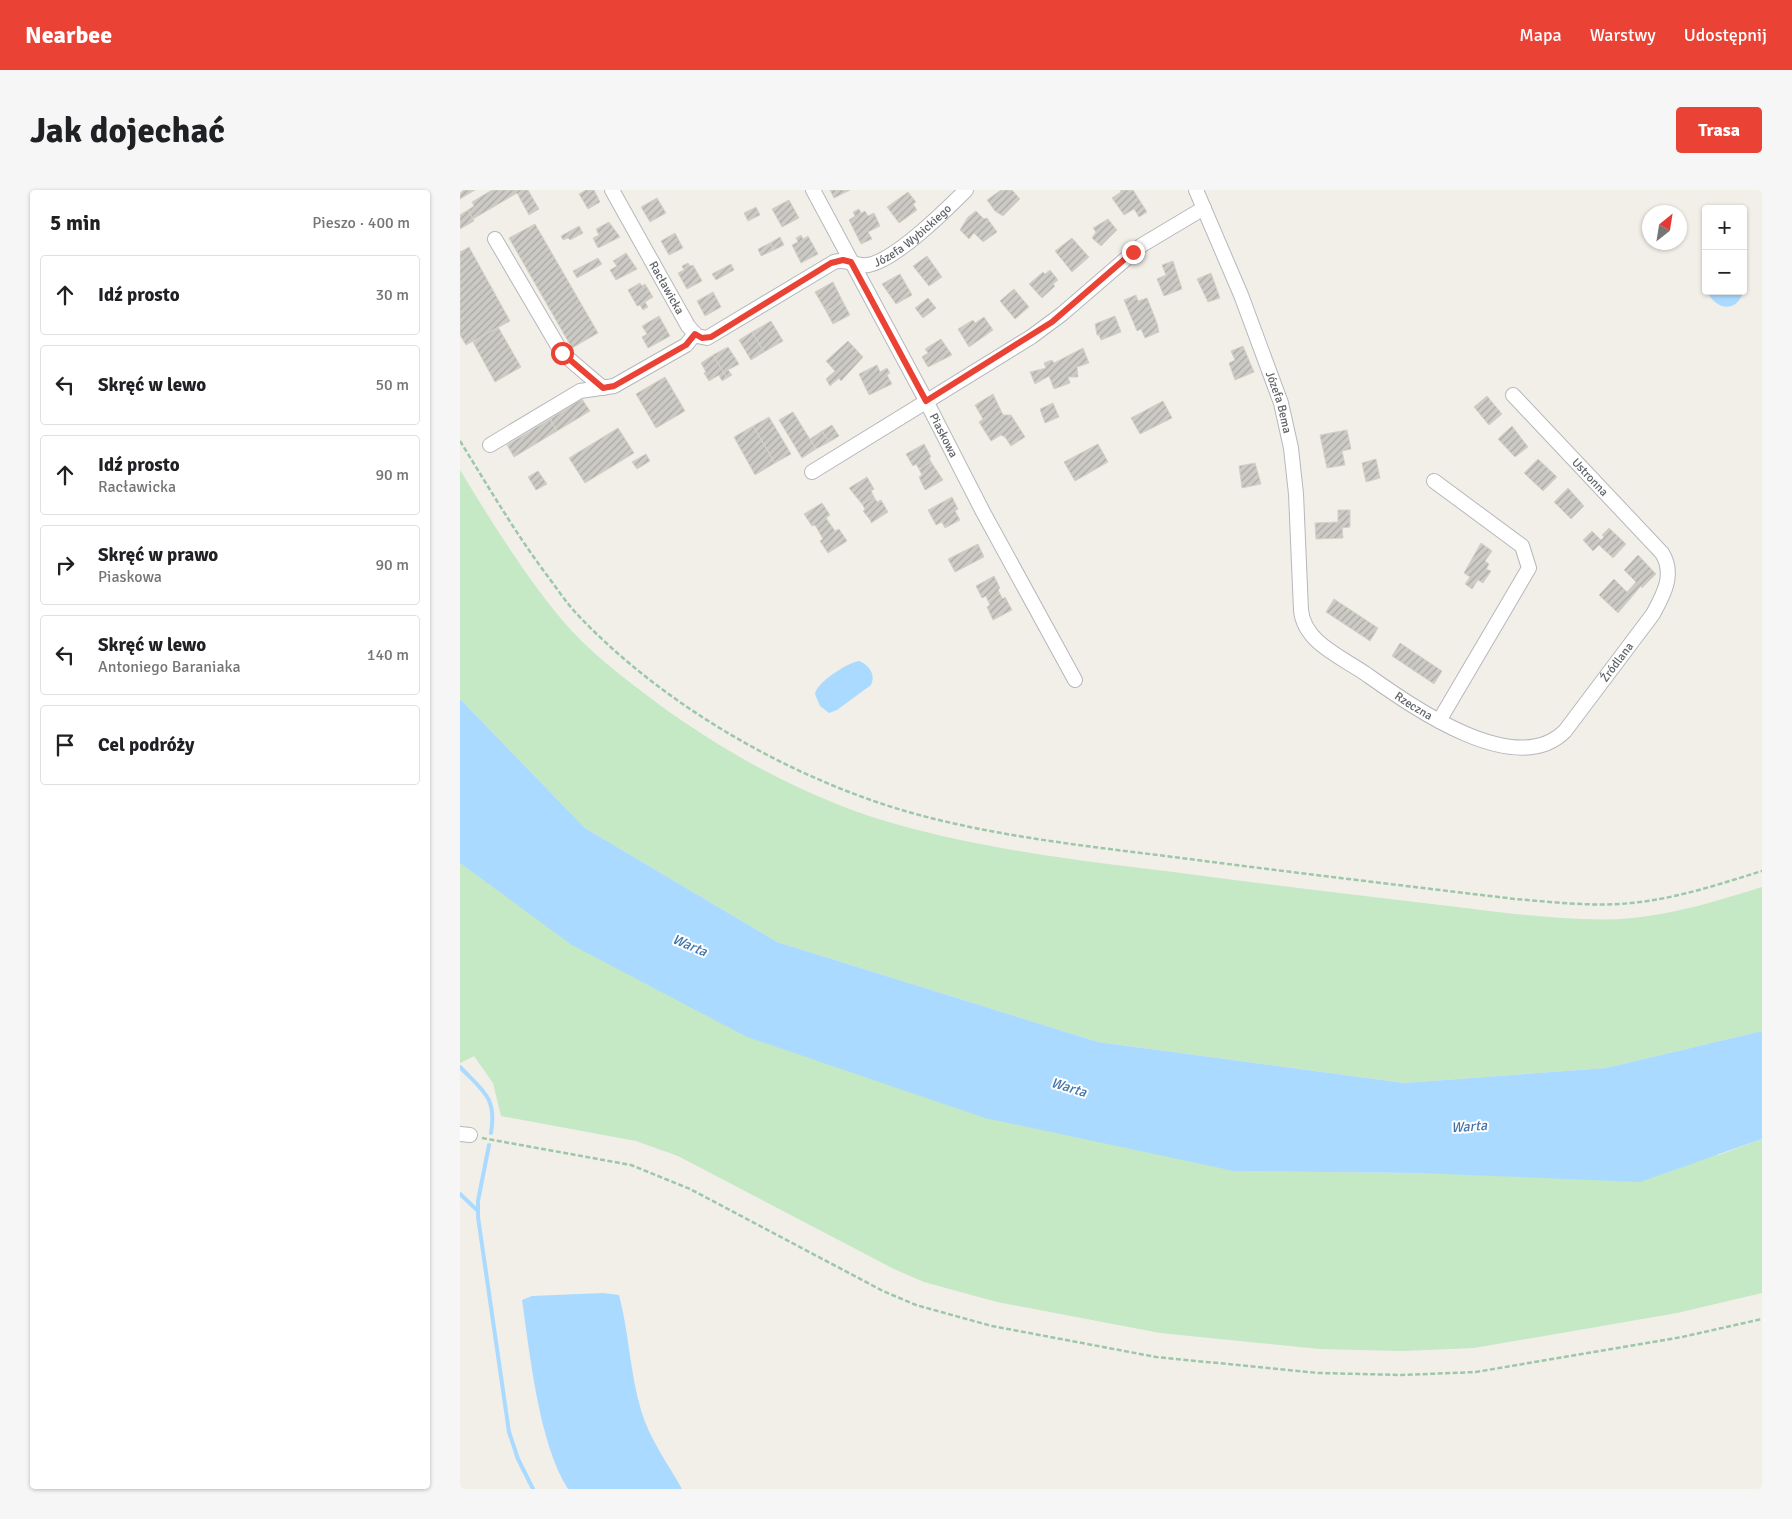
<!DOCTYPE html>
<html lang="pl">
<head>
<meta charset="utf-8">
<style>
  :root { --surface:#fff; --page:#f6f6f6; --text:#202124; --muted:#757577; --line:#e0e0e0; --accent:#ea4335 }
  body { margin:0; font-family:Signika,sans-serif; background:var(--page); color:var(--text) }
  .controls { position:absolute; right:15px; top:15px; display:grid; overflow:hidden; border-radius:5px; box-shadow:0 1px 4px #0004 }
  .controls button { width:45px; height:45px; display:grid; place-items:center; padding:0; border:0; border-bottom:1px solid var(--line); background:var(--surface); color:var(--text); font:25px sans-serif }
  .compass { position:absolute; left:1182px; top:15px; width:45px; height:45px; border-radius:50%; background:var(--surface); box-shadow:0 1px 4px #0004; rotate:30deg }
  .stop { position:absolute; width:15px; height:15px; margin:-11px; border:4px solid #ea4335; border-radius:50%; background:#fff }
  .stop.end { background:#ea4335; border-color:#fff; box-shadow:0 1px 5px #0008 }
  .list { margin:0; padding:0; list-style:none }
  h2 { display:flex; justify-content:space-between; align-items:center; height:65px; margin:0; padding:0 20px; font-size:21px }
  h2 small { font-size:16px; font-weight:400; color:var(--muted) }
  .list li { display:grid; grid-template-columns:32px 1fr auto; gap:15px; align-items:center; box-sizing:border-box; height:80px; margin:0 10px 10px; padding:0 10px; border:1px solid var(--line); border-radius:5px }
  .list b { display:block; font-size:19px; white-space:nowrap }
  .list p { margin:0; font-size:16px; white-space:nowrap; color:var(--muted) }
  .list em { font-size:16px; font-style:normal; color:var(--muted) }
  .icon { flex:none; width:28px; height:28px; fill:none; stroke:currentColor; stroke-width:2; stroke-linecap:round; stroke-linejoin:round }
  .map { position:relative; flex:none; width:1302px; height:1299px; overflow:hidden; border-radius:5px }
  header { display:flex; align-items:center; gap:30px; box-sizing:border-box; height:70px; padding:0 25px; background:var(--accent); color:#fff }
  header strong { font-size:24px }
  nav { display:flex; gap:28px; margin-inline-start:auto; font-size:18px }
  .intro { display:flex; align-items:center; justify-content:space-between; box-sizing:border-box; height:120px; padding:0 30px }
  h1 { margin:0; font-size:35px }
  .button { padding:12px 22px; border-radius:5px; background:var(--accent); color:#fff; font-size:18px; font-weight:700 }
  main { display:flex; gap:30px; padding:0 30px }
  aside { flex:1; background:var(--surface); border-radius:5px; box-shadow:0 1px 4px #0004 }
  .map>svg:first-child { display:block }
  .green { fill:#c5e8c5 }
  .water { fill:#aadaff }
  .lines { fill:none; stroke-linecap:round; stroke-linejoin:round }
  .stream { stroke:#aadaff; stroke-width:4 }
  .building { fill:url(#building-hatch); stroke:#d6d1c6 }
  .minor-casing { stroke:#b5b8bc; stroke-width:16 }
  .path { stroke:#9cc7a9; stroke-width:2.5; stroke-dasharray:5 2.5; stroke-linecap:butt }
  .minor { stroke:#fff; stroke-width:14 }
  .route { stroke:#ea4335; stroke-width:6 }
  .labels { text-anchor:middle; stroke-width:4; stroke-linejoin:round; paint-order:stroke }
  .street-label { font-size:12px; fill:#5f6368; stroke:#fff }
  .water-label { font-size:14px; font-style:italic; fill:#4174aa; stroke:#fff }
</style>
</head>
<body>
<header>
<strong>Nearbee</strong>
<nav><a>Mapa</a><a>Warstwy</a><a>Udostępnij</a></nav>
</header>
<div class="intro"><h1>Jak dojechać</h1><a class="button">Trasa</a></div>
<main>
<aside>
<h2>5 min<small>Pieszo · 400 m</small></h2>
<ul class="list">
<li><svg class="icon" aria-label="ahead" viewBox="0 0 24 24"><path d="M12 20V5M6 11l6-6 6 6"/></svg><div><b>Idź prosto</b></div><em>30 m</em></li>
<li><svg class="icon" aria-label="left" viewBox="0 0 24 24"><path d="M17 20v-9H6M10 6l-5 5 5 5"/></svg><div><b>Skręć w lewo</b></div><em>50 m</em></li>
<li><svg class="icon" aria-label="ahead" viewBox="0 0 24 24"><path d="M12 20V5M6 11l6-6 6 6"/></svg><div><b>Idź prosto</b><p>Racławicka</p></div><em>90 m</em></li>
<li><svg class="icon" aria-label="right" viewBox="0 0 24 24"><path d="M7 20v-9h11M14 6l5 5-5 5"/></svg><div><b>Skręć w prawo</b><p>Piaskowa</p></div><em>90 m</em></li>
<li><svg class="icon" aria-label="left" viewBox="0 0 24 24"><path d="M17 20v-9H6M10 6l-5 5 5 5"/></svg><div><b>Skręć w lewo</b><p>Antoniego Baraniaka</p></div><em>140 m</em></li>
<li><svg class="icon" aria-label="arrive" viewBox="0 0 24 24"><path d="M6 21V4h12l-3 4 3 4H6"/></svg><div><b>Cel podróży</b></div></li>
</ul>
</aside>
<div class="map">
<svg width="1302" height="1299" viewBox="0 0 1302 1299">
  <defs>
    <pattern id="building-hatch" width="6" height="6" patternUnits="userSpaceOnUse" patternTransform="scale(1.25)"><rect width="6" height="6" fill="#cccac5"/><path d="M-1 1l2-2M0 6l6-6M5 7l2-2" fill="none" stroke="#a9a8a4"/></pattern>
  </defs>
  <rect width="100%" height="100%" fill="#f1efe8"/>
  <path class="green" d="M0,280C31,331 63,383 102,430C129,462 164,488 197,513C272,568 360,615 450,638C544,663 640,673 736,685C842,699 948,711 1054,724C1093,727 1133,732 1172,728C1216,724 1260,710 1302,697V841L1146,878L944,893L638,852L317,752L125,638L0,509Z
    M0,673L51,709L774,981L959,983L1259,965L1302,949V1103L1217,1123L1014,1158L942,1161L860,1159L700,1143L537,1112L464,1092L434,1079L218,966L176,951L41,926L33,893L14,866L0,873Z"/>
  <path class="water" d="M1283,73C1286,84 1287,95 1282,105C1274,124 1254,118 1247,101H1283Z
    M399,471C409,475 416,484 411,495L377,520L369,523L360,516L355,504C357,492 387,473 399,471Z
    M0,509L125,638L317,752L638,852L944,893L1146,878L1302,841V949L1180,992L959,983L774,981L525,928L287,847L112,755L0,673Z
    M143,1103L159,1105C169,1143 170,1183 181,1220C189,1248 208,1274 222,1299H108C79,1254 70,1165 62,1110L72,1106Z"/>
  <g class="lines">
    <path class="stream" d="M0,877C23,901 37,907 31,943
      M29,955L18,1011V1027L49,1242L58,1269L73,1299
      M0,1004L18,1021"/>
  </g>
  <path class="building" d="M0,0H15L0,9Z
    M32,0H68L79,19L69,25L57,3L13,29L8,20L14,16L12,12Z
    M126,0H134L140,12L128,19L119,4Z
    M370,0H390L374,8Z
    M541,0H552L560,9L543,26L535,21L527,10Z
    M660,0H673L687,22L679,27L674,19L664,25L652,8L661,2Z
    M448,2L456,12L453,14L457,20L439,33L427,17Z
    M197,8L206,23L190,32L181,17Z
    M329,10L339,28L322,37L312,19Z
    M296,17L300,25L288,31L284,23Z
    M399,19L401,23L405,21L408,26L414,23L420,36L408,42L412,49L401,54L389,30L395,26L393,22Z
    M8,20L14,31L0,39V25Z
    M516,21L524,29L527,28L537,42L523,52L514,43L509,49L500,40L508,27Z
    M648,29L657,40L641,56L632,48L636,42L633,38Z
    M149,32L160,47L138,58L133,48L139,45L136,39Z
    M75,34L138,143L112,158L49,48Z
    M119,36L123,43L110,50L108,48L103,50L101,46Z
    M215,43L223,58L209,65L201,51Z
    M341,45L343,49L348,46L358,64L341,73L332,55L338,52L336,48Z
    M320,47L324,55L314,60L310,53Z
    M612,48L629,67L612,82L595,61Z
    M310,53L314,60L301,66L298,59Z
    M9,57L50,131L6,155L0,145V62Z
    M166,63L177,79L156,90L150,80L157,76L153,71Z
    M467,66L482,87L469,96L453,76Z
    M138,68L142,74L117,88L113,81Z
    M713,71L722,99L704,106L697,89L706,85L702,75Z
    M228,73L230,76L233,75L242,91L227,99L218,83L224,80L222,76Z
    M271,74L274,80L256,90L252,84Z
    M590,80L598,90L593,94L595,96L582,108L569,94L583,82L585,84Z
    M751,83L760,108L748,112L737,89Z
    M440,84L452,105L436,114L422,94Z
    M373,92L383,112L366,121L355,102Z
    M180,93L182,96L185,94L193,107L185,112L188,117L183,120L180,115L177,116L168,100Z
    M554,99L569,117L555,129L540,111Z
    M253,102L261,117L245,126L237,111Z
    M676,105L678,111L687,108L697,133L699,142L685,148L681,139L677,141L664,110Z
    M468,108L476,118L463,128L455,118Z
    M383,112L390,125L373,134L366,121Z
    M199,126L210,146L188,158L182,147L187,144L182,136Z
    M655,126L661,142L641,150L639,145H637L635,134Z
    M524,127L533,140L509,157L498,139L513,130L515,133Z
    M311,131L323,151L304,162L292,142Z
    M38,137L61,177L35,192L13,152Z
    M292,142L304,162L291,170L279,150Z
    M481,149L492,165L468,177L462,167L468,163L465,159Z
    M388,151L403,167L381,191L379,188L370,196L366,189L375,181L366,171Z
    M783,156L794,182L775,190L769,173L775,170L771,161Z
    M268,157L279,174L268,180L272,185L267,188L253,165Z
    M623,158L629,173L617,177L618,187H608L610,193L594,199L589,186L575,194L570,182L586,178L584,173L592,170L594,173Z
    M253,165L267,188L262,191L259,185L249,191L244,183L246,182L241,173Z
    M417,175L420,182L427,178L430,183L427,185L432,194L409,205L399,184Z
    M205,187L225,221L196,238L176,204Z
    M533,204L543,225H551L565,247L551,256L545,247L541,245L531,251L519,232L523,229L515,215Z
    M1027,206L1042,224L1029,235L1014,217Z
    M122,209L130,221L97,241L90,229Z
    M703,211L712,228L680,244L671,228Z
    M593,213L599,227L585,233L580,219Z
    M333,222L356,259L342,268L319,230Z
    M309,227L331,264L315,273L293,236Z
    M90,229L97,241L54,267L47,255Z
    M372,235L379,246L369,252L362,241Z
    M293,236L315,273L295,285L274,247Z
    M1052,236L1068,257L1055,267L1038,249Z
    M158,238L174,263L125,293L109,268Z
    M887,240L891,259L882,261L885,275L867,278L860,245Z
    M362,241L369,252L356,259L350,249Z
    M464,254L471,267L469,268L471,272L459,279L456,274L453,276L446,264Z
    M638,254L648,272L615,291L604,272Z
    M186,264L190,271L177,279L172,272Z
    M916,269L920,288L906,292L902,273Z
    M1078,269L1097,287L1083,301L1064,283Z
    M471,272L483,290L465,300L459,287L462,285L459,279Z
    M795,273L801,294L782,298L779,276Z
    M78,281L87,294L76,300L68,287Z
    M407,287L414,299L411,301L414,307L402,314L389,298Z
    M1108,298L1124,316L1111,329L1094,312Z
    M414,307L417,312L421,310L428,322L411,333V331L403,321L405,319L402,314Z
    M492,307L498,319L495,321L500,330L485,338L482,332L476,335L468,320Z
    M362,313L370,325L366,328L375,341L379,339L387,351L368,363L360,351L363,349L355,335L352,336L344,324Z
    M878,320H890V337L882,338L883,348L856,349L855,333L878,332Z
    M1149,338L1166,354L1153,368L1139,355L1133,361L1123,350L1132,341L1141,350L1144,347L1142,345Z
    M1021,353L1032,361L1025,371L1029,374L1026,379L1031,381L1023,393L1018,390L1012,399L1005,394L1010,387L1004,383Z
    M518,354L524,367L495,382L488,369Z
    M1178,365L1196,384L1182,398L1181,396L1158,423L1139,405L1154,389L1167,402L1176,392L1164,380Z
    M534,386L540,398L538,400L540,404L528,411L526,406L522,408L516,396Z
    M540,404L543,409L545,407L552,420L533,430L527,417L530,415L528,411Z
    M874,409L918,438L910,451L866,422Z
    M940,453L982,481L974,494L932,466Z"/>
  <g class="lines">
    <defs>
      <g id="minor">
        <path id="s1" d="M152,0L228,136L237,146L247,148L374,72C387,68 396,77 408,75C436,70 486,20 506,0"/>
        <path id="s2" d="M353,0L462,203L523,322L615,490"/>
        <path id="s3" d="M736,0L781,105L821,213L831,258L836,304L841,420C844,453 882,467 906,484C950,515 1055,591 1105,541L1193,424C1204,404 1215,384 1202,363L1053,205"/>
        <path d="M35,49L102,163L143,198"/>
        <path d="M30,255L120,201L154,196L226,155L235,144"/>
        <path d="M352,282L571,147L602,124L682,55L744,18"/>
        <path d="M974,291L1062,356L1069,378L979,531"/>
        <path d="M0,944L10,945"/>
      </g>
    </defs>
    <use href="#minor" class="minor-casing"/>
    <path class="path" d="M0,251C28,296 54,341 86,384C96,397 105,411 116,423C202,515 331,589 452,623C542,648 636,657 729,669C837,683 946,696 1055,709C1093,712 1133,717 1171,713C1215,709 1260,694 1302,681
      M22,948L171,975L230,999L423,1101L456,1115L532,1136L696,1167L859,1183L942,1185L1016,1182L1222,1147L1302,1129"/>
    <use href="#minor" class="minor"/>
  </g>
  <g class="lines">
    <path class="route" d="M102,163L143,198L154,196L226,155L235,144L242,148L251,147L371,73L383,70L391,72L466,211L592,132L673,62"/>
  </g>
  <g class="labels">
    <g class="street-label">
      <text dy="4" stroke="none"><textPath href="#s1" startOffset="416">Józefa Wybickiego</textPath></text>
      <text dy="4" stroke="none"><textPath href="#s1" startOffset="112">Racławicka</textPath></text>
      <text dy="4" stroke="none"><textPath href="#s3" startOffset="228">Józefa Bema</textPath></text>
      <text dy="4" stroke="none"><textPath href="#s2" startOffset="278">Piaskowa</textPath></text>
      <text transform="translate(1130 287) rotate(47)" y="4">Ustronna</text>
      <text dy="4" stroke="none"><textPath href="#s3" startOffset="841">Źródlana</textPath></text>
      <text dy="4" stroke="none"><textPath href="#s3" startOffset="590">Rzeczna</textPath></text>
    </g>
    <g class="water-label">
      <text transform="translate(230 755) rotate(23)" y="5">Warta</text>
      <text transform="translate(609 897) rotate(17)" y="5">Warta</text>
      <text transform="translate(1009 936) rotate(-4)" y="5">Warta</text>
    </g>
  </g>
</svg>
<div class="controls">
<button>+</button>
<button>−</button>
</div>
<svg class="compass" viewBox="-18 -18 36 36"><path d="M0-13l5 13h-10z" fill="#e53935"/><path d="M0 13l5-13h-10z" fill="#757577"/></svg>
<div class="stop" style="left:102px;top:163px"></div>
<div class="stop end" style="left:673px;top:62px"></div>
</div>
</main>
</body>
</html>
